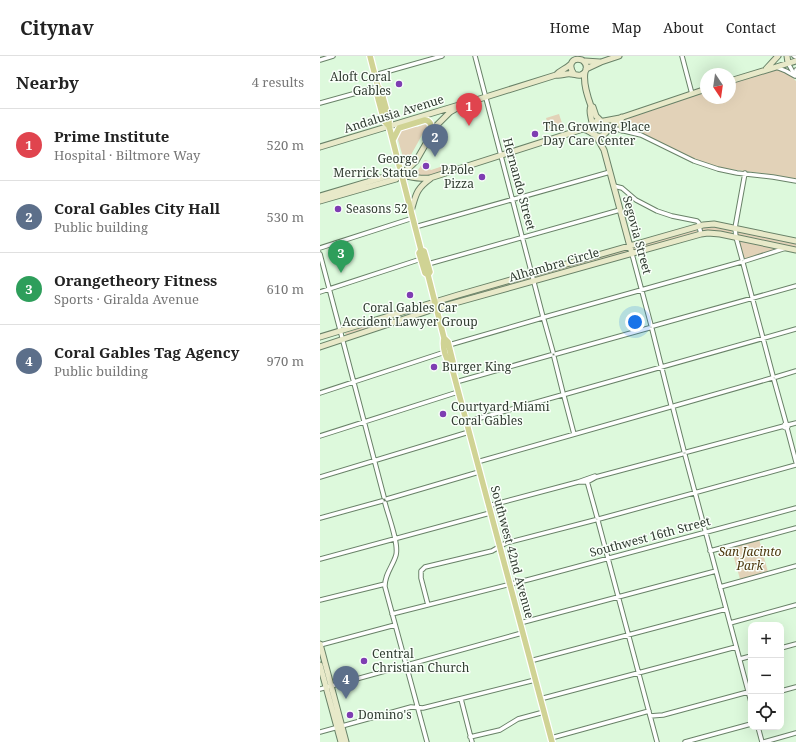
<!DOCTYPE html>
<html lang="en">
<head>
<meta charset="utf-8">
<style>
  :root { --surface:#fff; --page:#f6f6f6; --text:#222; --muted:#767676; --line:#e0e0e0; --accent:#111827 }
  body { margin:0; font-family:"Noto Serif",serif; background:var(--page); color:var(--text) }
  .controls { position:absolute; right:12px; bottom:12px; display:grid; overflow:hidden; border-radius:8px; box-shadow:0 4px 16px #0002 }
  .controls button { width:36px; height:36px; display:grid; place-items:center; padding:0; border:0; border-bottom:1px solid var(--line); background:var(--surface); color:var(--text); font:20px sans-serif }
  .compass { position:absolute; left:380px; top:12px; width:36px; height:36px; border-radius:50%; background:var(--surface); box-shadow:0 4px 16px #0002; rotate:167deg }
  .you { position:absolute; left:315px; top:266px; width:14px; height:14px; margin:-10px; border:3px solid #fff; border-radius:50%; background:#1a73e8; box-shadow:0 0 0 6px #1a73e833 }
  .badge { display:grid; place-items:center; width:26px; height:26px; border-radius:50%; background:var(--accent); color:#fff; font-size:13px; font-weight:700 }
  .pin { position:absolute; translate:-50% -33px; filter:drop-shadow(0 1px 2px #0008) }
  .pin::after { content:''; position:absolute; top:21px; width:14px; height:12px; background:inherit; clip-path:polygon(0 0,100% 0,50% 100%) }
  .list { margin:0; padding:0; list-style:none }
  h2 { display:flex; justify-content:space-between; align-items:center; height:52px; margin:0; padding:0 16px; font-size:17px }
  h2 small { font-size:13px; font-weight:400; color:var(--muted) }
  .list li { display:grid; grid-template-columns:26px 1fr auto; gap:12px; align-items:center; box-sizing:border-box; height:72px; padding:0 16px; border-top:1px solid var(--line) }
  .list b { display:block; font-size:15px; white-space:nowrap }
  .list p { margin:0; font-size:13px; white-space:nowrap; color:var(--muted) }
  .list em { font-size:13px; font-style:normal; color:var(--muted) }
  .icon { flex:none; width:22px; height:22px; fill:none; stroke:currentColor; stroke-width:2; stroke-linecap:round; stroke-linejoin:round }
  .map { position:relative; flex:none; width:476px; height:686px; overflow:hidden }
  header { display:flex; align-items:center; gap:24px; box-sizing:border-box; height:56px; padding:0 20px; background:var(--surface); border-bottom:1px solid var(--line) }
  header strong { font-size:19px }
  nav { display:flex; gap:22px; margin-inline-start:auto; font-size:14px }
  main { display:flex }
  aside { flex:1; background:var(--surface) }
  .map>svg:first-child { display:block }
  .green { fill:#e2d2b8 }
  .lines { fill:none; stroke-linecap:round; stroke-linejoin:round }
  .street-casing { stroke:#698268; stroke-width:5.5 }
  .secondary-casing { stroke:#698268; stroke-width:7 }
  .primary-casing { stroke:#fff; stroke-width:8 }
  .street { stroke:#fff; stroke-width:3.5 }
  .secondary { stroke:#e8e9c9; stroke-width:5 }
  .primary { stroke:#d0d394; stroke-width:5.5 }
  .poi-dot { fill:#7e3db2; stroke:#f9fff9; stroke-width:1.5 }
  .labels { text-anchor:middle; stroke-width:3; stroke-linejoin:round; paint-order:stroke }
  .poi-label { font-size:12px; fill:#303b30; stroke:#f9fff9; text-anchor:start }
  .street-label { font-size:12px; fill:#303b30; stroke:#f9fff9 }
  .park-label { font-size:12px; font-style:italic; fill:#4c360c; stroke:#f9fff9 }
</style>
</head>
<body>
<header>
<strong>Citynav</strong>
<nav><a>Home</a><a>Map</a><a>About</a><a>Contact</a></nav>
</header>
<main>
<aside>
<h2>Nearby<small>4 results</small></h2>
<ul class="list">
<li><span class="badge" style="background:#e0444e">1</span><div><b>Prime Institute</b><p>Hospital · Biltmore Way</p></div><em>520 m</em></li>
<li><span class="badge" style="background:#5c6f8a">2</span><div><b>Coral Gables City Hall</b><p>Public building</p></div><em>530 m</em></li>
<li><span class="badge" style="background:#2e9e5b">3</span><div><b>Orangetheory Fitness</b><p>Sports · Giralda Avenue</p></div><em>610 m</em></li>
<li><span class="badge" style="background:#5c6f8a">4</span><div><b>Coral Gables Tag Agency</b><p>Public building</p></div><em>970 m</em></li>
</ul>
</aside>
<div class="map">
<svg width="476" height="686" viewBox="0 0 476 686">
  <rect width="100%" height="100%" fill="#ddf9dc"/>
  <path class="green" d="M456,14C465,14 470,19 476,25V124L455,119L401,112L385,107L367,100L325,79L304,72L302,65L304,63L386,35V42H410V27Z
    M239,58L244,73L231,77L226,62Z
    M106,68L107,70L87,106H85L84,105L77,80L80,74L94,69L97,71Z
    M105,104L108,105L109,113L111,114L126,109L128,115L109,120H104L96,119V117L104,105Z
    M392,169L412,174V179L383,176L381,171Z
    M376,172L378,177L313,196L312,190Z
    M416,174L476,187V192L418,179Z
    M418,183L462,192L424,203Z
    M308,192L309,197L215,223L214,219Z
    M210,220L212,224L124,249L123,247L135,243L139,240Z
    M62,265L64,266L63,267L26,280L25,277Z
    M439,483L448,516L420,523L411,491Z"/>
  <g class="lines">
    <defs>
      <path id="street" d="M155,0L223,261
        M362,0L372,38
        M474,0L476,1
        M0,4L13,0
        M468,7L474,18
        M456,11L466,15L475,20
        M55,19L122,0
        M475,20L476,14
        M0,47L58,31
        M289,75L296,73L321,79L374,105L398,113L417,117L453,121L476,125
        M294,130L302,132L316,144L337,155L352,160L377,165L379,167V170L381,178
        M95,171L290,116
        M0,192L93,162
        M0,198L64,441
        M312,198L331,269
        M422,203L416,181L415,172L425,117
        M425,205L466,192
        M423,207L453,320
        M108,208L300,154
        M0,236L101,203
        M225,261L421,206
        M224,264L233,296
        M333,270L476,230
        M332,273L351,349
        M129,289L222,262
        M236,298L329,272
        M234,301L243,337
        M456,321L476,315
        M454,324L466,367
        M136,326L231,299
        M0,337L125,296
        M246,338L476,273
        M244,340L254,378
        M354,350L452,322
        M353,352L364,395
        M146,366L242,339
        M464 370a2 2 0 1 1 4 0a2 2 0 1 1-4 0Z
        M468,369L476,367
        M467,372L476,406
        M0,380L138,336
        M367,396L464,370
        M365,399L431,646
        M157,406L350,351
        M0,421L149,376
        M276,421L267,426H258L275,420L276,421L362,398
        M267,425L277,461
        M67,443L159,416
        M65,447C68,459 79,487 76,499C73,510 64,519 65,531L107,686
        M168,450L258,426
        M0,462L62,445
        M279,463L476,409
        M278,465L337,686
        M390,495L476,472
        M0,503L170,457
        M400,531L476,510
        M0,544L65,528
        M108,549L101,522V515L105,511L172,495L186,487L275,464
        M72,558L211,523L476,452
        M200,567L396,515
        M410,567L476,549
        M0,589L75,569
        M461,592L476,588
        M420,603L431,600
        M210,605L406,553
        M0,633L202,577
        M461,635L476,631
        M141,643L152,686
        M220,643L416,591
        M330,660L343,659L428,636
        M438,671L442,686
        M0,676L91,651L103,652L215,624
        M150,681L180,674L198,663L224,656
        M231,682L329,655
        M365,686L431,668
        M444,686L476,677"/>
      <path id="secondary" d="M467,0L468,7
        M265,5L280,6
        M266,13L281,6L299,0
        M446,13L458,0
        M265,16C263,27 267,39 271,50L273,51L276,60L280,64
        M236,19C240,14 246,13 251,8
        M410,25L476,5
        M271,50C268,55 272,62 272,68
        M302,61L300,67L302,74
        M284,65L300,62L386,33
        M271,76C269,68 275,64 282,65
        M276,80L284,94L312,198
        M0,91L139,49
        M0,140L74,118C87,119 97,124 110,122L263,73C269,74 270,77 275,79C283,83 286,76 291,71C293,67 297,65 300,62
        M0,145L76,123L91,110L96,105L112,77L117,69L130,56L137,52L153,45L236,19C241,20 246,17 251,18C255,18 257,20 261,19C268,16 268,8 262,4C251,1 248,10 254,18
        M91,155C96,139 96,133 110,123
        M0,281L138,239L383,169L394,168L476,185
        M0,291L117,252L381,178L388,177L400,178L476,194
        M0,588L26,686
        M0,609L21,686"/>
      <path id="primary" d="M50,0L58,31L61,34L69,63V70L101,194L99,197L105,217L108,219L124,282C122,292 126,304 132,312L232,686
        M58,31L56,35L63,61L64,65L69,70
        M73,84L79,72L105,64C112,65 111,71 112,77
        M101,194L104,195L110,216L108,219
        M124,282L128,286L133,306L132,312"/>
    </defs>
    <use href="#street" class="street-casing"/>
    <use href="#secondary" class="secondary-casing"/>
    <use href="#primary" class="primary-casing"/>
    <use href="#street" class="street"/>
    <use href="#secondary" class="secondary"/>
    <use href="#primary" class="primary"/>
  </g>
  <g class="poi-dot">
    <circle cx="79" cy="28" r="4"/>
    <circle cx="215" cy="78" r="4"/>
    <circle cx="106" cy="110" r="4"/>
    <circle cx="162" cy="121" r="4"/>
    <circle cx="18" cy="153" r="4"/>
    <circle cx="90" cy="239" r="4"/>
    <circle cx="114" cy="311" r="4"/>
    <circle cx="123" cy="358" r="4"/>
    <circle cx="44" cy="605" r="4"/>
    <circle cx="30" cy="659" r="4"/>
  </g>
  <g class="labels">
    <g class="poi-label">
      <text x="71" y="25" text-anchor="end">Aloft Coral<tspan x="71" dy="14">Gables</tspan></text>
      <text x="223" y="75">The Growing Place<tspan x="223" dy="14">Day Care Center</tspan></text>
      <text x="98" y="107" text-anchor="end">George<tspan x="98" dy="14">Merrick Statue</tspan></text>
      <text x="154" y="118" text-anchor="end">P.Pole<tspan x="154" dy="14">Pizza</tspan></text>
      <text x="26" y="157">Seasons 52</text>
      <text x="90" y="256" text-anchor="middle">Coral Gables Car<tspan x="90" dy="14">Accident Lawyer Group</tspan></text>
      <text x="122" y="315">Burger King</text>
      <text x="131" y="355">Courtyard Miami<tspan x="131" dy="14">Coral Gables</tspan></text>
      <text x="52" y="602">Central<tspan x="52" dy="14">Christian Church</tspan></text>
      <text x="38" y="663">Domino's</text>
    </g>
    <g class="street-label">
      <text transform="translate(74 58) rotate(-17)" y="4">Andalusia Avenue</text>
      <text transform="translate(199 128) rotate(75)" y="4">Hernando Street</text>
      <text transform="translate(317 179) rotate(75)" y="4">Segovia Street</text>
      <text transform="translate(234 209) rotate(-16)" y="4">Alhambra Circle</text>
      <text transform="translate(330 481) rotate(-15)" y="4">Southwest 16th Street</text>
      <text transform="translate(192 496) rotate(75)" y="4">Southwest 42nd Avenue</text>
    </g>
    <g class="park-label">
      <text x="430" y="500">San Jacinto<tspan x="430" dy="14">Park</tspan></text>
    </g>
  </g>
</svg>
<div class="controls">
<button>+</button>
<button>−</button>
<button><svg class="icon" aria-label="locate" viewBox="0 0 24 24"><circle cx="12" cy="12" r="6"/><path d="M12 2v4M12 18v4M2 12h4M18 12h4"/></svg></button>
</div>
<svg class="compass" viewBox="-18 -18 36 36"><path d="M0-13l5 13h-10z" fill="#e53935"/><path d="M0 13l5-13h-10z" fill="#767676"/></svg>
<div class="you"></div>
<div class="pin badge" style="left:149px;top:70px;background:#e0444e">1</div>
<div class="pin badge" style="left:115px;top:101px;background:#5c6f8a">2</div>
<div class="pin badge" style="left:21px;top:217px;background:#2e9e5b">3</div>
<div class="pin badge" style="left:26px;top:643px;background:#5c6f8a">4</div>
</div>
</main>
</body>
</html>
